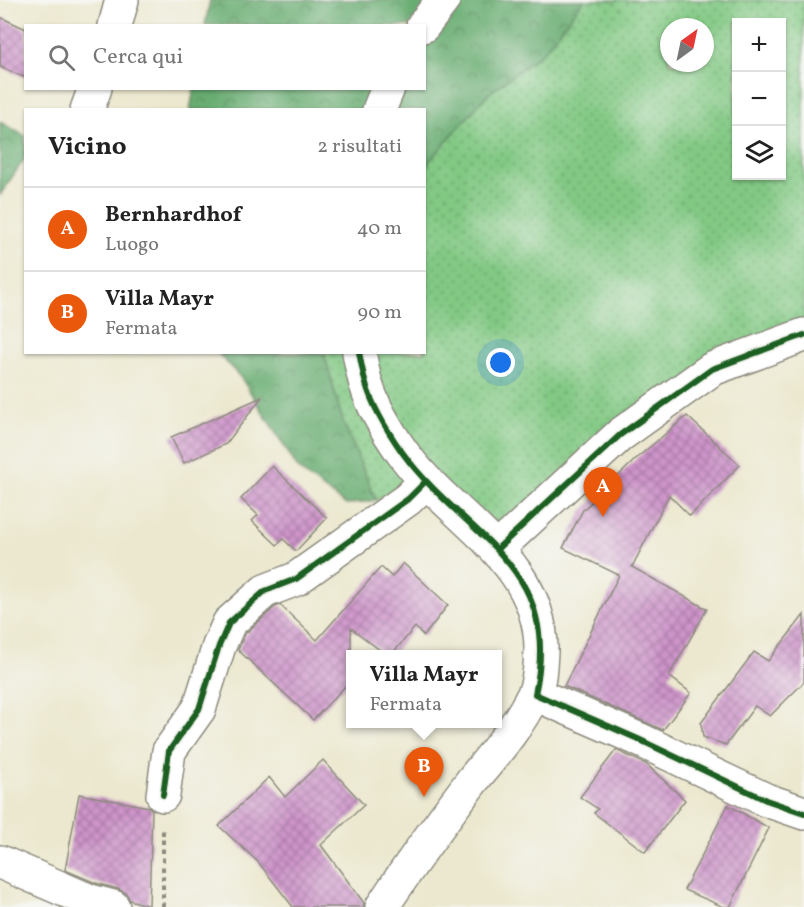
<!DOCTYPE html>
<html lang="it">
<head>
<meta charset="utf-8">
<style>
  :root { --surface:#fff; --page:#f2f2f2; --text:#222; --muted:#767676; --line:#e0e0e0; --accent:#ea580c }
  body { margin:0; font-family:Vollkorn,serif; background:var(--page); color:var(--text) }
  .controls { position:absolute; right:18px; top:18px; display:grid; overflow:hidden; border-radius:0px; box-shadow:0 2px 4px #0004 }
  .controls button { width:54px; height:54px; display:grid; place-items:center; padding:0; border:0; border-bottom:2px solid var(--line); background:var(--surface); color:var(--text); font:30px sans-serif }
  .compass { position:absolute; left:660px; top:18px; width:54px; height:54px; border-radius:50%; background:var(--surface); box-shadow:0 2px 4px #0004; rotate:33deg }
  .you { position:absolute; left:501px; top:363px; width:21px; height:21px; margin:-15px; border:4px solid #fff; border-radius:50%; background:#1a73e8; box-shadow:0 0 0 9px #1a73e833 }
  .badge { display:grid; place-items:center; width:39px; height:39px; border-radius:50%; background:var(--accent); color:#fff; font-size:20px; font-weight:700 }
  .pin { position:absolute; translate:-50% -50px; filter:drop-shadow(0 2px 3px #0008) }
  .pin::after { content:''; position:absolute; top:32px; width:21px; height:18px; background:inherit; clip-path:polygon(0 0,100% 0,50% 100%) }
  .popup { position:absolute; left:346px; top:650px; width:156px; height:78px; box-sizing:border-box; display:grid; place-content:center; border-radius:0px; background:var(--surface); filter:drop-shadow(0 2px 4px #0005); font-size:20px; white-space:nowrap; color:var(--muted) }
  .popup b { font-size:22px; color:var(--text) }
  .popup::after { content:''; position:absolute; left:50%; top:100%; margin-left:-12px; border:12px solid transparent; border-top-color:var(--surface) }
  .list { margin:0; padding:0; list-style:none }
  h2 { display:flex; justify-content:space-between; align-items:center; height:78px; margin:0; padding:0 24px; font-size:26px }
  h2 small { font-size:20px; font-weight:400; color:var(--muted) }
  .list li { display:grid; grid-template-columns:39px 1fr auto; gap:18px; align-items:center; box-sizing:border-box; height:84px; padding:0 24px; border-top:2px solid var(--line) }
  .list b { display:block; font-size:22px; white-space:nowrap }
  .list p { margin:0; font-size:20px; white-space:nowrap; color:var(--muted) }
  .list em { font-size:20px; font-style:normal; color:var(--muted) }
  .icon { flex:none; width:33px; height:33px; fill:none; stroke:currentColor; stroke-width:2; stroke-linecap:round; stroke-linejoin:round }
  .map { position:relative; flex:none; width:804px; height:907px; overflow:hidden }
  .search { position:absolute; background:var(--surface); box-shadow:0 2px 4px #0004; left:24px; top:24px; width:402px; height:66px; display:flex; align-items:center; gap:15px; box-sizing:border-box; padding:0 21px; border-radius:0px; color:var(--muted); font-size:22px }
  .panel { position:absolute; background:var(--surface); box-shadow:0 2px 4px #0004; left:24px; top:108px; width:402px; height:246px; border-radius:0px }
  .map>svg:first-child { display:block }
  .grass { fill:url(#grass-dots); stroke:#567a58; stroke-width:1.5; fill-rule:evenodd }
  .forest { fill:url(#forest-crowns); stroke:#4a6c4e; stroke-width:1.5 }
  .building { fill:url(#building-cross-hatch) }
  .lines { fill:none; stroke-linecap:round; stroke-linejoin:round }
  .minor-casing { stroke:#8c8a7d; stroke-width:36 }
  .path { stroke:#8c8a7d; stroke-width:4; stroke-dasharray:4.5 4.5; stroke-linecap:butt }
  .minor { stroke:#fff; stroke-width:33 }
  .cycleway-casing { stroke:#f6f6f2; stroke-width:10 }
  .cycleway { stroke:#1b5e20; stroke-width:6 }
</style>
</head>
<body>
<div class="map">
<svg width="804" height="907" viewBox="0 0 804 907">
  <defs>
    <pattern id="grass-dots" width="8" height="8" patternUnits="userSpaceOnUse" patternTransform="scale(1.5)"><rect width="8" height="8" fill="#82c984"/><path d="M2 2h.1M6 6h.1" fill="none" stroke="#6ba36c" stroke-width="1.8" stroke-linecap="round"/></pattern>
    <pattern id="forest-crowns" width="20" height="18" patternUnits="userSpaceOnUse" patternTransform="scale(1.5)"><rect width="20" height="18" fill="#69ad72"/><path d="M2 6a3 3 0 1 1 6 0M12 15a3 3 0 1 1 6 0" fill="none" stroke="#578d5e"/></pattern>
    <pattern id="building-cross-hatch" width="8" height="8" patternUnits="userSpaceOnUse" patternTransform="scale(1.5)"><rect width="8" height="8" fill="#ce94ca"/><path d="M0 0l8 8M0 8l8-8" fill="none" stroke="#a779a4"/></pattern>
  </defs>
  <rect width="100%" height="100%" fill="#f6f6f2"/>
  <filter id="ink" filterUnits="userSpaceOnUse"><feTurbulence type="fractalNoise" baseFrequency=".0167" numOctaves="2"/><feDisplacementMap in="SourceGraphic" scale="12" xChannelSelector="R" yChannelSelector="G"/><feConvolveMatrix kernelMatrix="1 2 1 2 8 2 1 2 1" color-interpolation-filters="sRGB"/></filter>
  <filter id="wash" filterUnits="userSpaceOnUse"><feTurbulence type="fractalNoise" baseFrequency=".008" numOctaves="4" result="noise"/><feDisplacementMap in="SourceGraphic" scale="24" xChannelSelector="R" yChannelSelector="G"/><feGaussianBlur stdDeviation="1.35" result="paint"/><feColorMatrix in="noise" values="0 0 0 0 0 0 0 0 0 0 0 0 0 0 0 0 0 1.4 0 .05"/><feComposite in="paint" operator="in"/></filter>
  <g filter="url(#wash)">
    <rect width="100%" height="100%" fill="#ece8cf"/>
    <path class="grass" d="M584,0H804V335L712,369L497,549L426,481L376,500L343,422L324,353L424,352L425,166L487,95L543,52ZM736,22H782V176H736ZM669,27H705V63H669Z"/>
    <path class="forest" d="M210,0H584L543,52L487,95L425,166L424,110H190L194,89L424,88V26L205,25Z
      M0,122L25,136V158L0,195Z
      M218,353H324L343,422L376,500L346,505L299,470L242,379Z"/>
    <g id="blocks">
      <path class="building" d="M0,17L26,29V78L0,67Z
        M262,397L226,444L184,463L171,437Z
        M687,416L740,465L690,516L669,495L632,567L707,609L669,676L691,693L663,730L564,686L619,575L563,548L583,510L639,456Z
        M272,466L327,518L296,551L283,539L277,545L252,521L258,515L241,499Z
        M403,563L448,605L424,636L415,627L392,654H385L351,628V680L313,720L238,650L245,634L275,607L280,605L317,640L381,567L392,577Z
        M804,615V682L770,716L755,706L726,745L703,737L701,723L754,652L768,661Z
        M616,750L646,764L685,800L645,852L594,813L598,809L580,797Z
        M323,760L364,805L321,845L364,903L363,907H293L259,863L219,826L269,777L285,797Z
        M79,794L149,807L152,810L149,906L130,900L126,893L118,889L96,883L65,870Z
        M728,805L769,828L730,907H724L684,890Z"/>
    </g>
  </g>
  <g filter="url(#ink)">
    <use href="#blocks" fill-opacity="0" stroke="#8c8a7d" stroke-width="1.5"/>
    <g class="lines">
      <defs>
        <path id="minor" d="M115,26L122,0
          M423,26L443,0
          M87,110L95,88
          M379,110L388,88
          M359,352C361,363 363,374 366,384C373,408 388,432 402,452C449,518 543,560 541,652C540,666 540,683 533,696C517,728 494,754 472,781C441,822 410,864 382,907
          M497,549L620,435L712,369L804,335
          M535,694L638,739L766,800L804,813
          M163,795L169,751L199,709L219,646L229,623L265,591L296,579L408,499L426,481
          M0,862L90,901L113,907"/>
      </defs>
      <use href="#minor" class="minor-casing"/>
      <path class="path" d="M163,907V828"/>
      <use href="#minor" class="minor"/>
      <defs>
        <path id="cycleway" d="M359,352C361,363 363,374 366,384C373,408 388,432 402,452C465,539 564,563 535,694L638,739L766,800L804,813
          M497,549L620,435L712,369L804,335
          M163,795L169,751L199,709L219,646L229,623L265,591L296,579L408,499L426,481"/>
      </defs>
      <use href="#cycleway" class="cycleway-casing"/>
      <use href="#cycleway" class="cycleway"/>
    </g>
  </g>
</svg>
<div class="controls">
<button>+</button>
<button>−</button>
<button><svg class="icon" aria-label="layers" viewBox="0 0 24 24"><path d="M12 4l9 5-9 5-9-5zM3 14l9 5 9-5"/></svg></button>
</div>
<svg class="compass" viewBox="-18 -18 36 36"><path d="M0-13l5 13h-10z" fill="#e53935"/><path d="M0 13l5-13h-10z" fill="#767676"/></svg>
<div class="you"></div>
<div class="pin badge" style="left:603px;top:517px">A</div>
<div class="pin badge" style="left:424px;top:797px">B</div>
<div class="popup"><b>Villa Mayr</b>Fermata</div>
<div class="search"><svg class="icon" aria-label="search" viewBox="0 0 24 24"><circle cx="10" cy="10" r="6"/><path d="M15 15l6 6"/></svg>Cerca qui</div>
<section class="panel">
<h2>Vicino<small>2 risultati</small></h2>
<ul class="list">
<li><span class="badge">A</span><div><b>Bernhardhof</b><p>Luogo</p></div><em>40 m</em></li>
<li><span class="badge">B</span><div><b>Villa Mayr</b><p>Fermata</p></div><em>90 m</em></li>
</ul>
</section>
</div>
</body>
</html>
